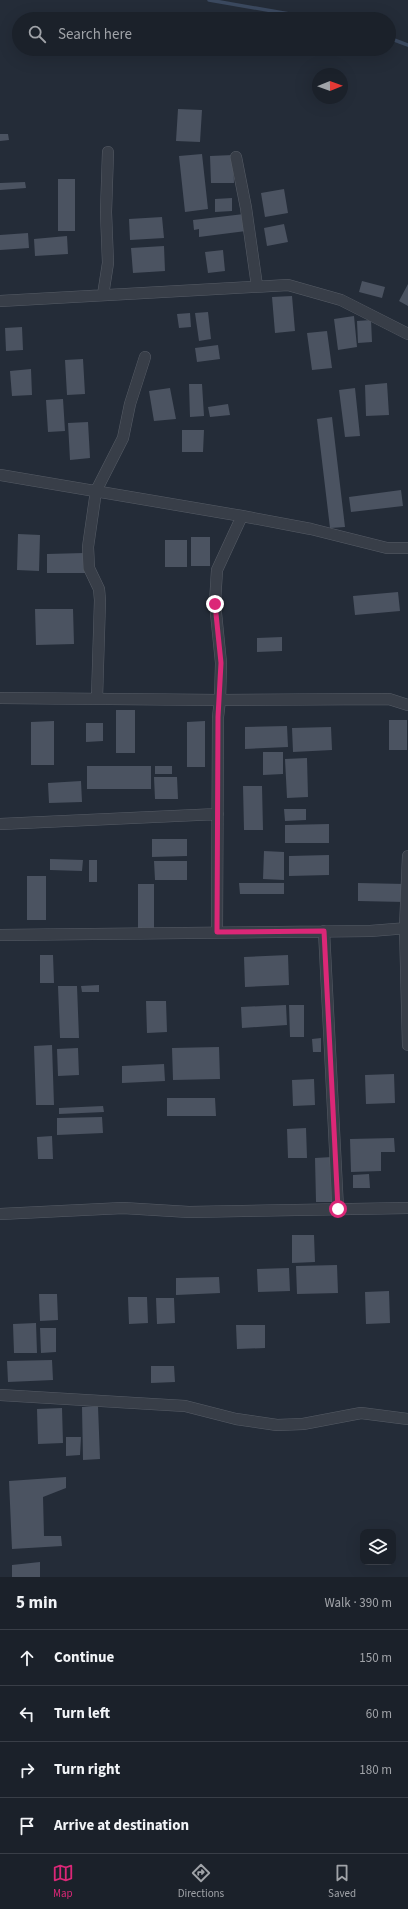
<!DOCTYPE html>
<html lang="en">
<head>
<meta charset="utf-8">
<style>
  :root { --surface:#1b212a; --page:#242932; --text:#f1f3f6; --muted:#a0a3a8; --line:#393e47; --accent:#db2777 }
  body { margin:0; font-family:"Source Sans 3",sans-serif; background:var(--page); color:var(--text) }
  .controls { position:absolute; right:12px; bottom:12px; display:grid; overflow:hidden; border-radius:8px; box-shadow:0 4px 16px #0002 }
  .controls button { width:36px; height:36px; display:grid; place-items:center; padding:0; border:0; border-bottom:1px solid var(--line); background:var(--surface); color:var(--text); font:20px sans-serif }
  .compass { position:absolute; left:312px; top:68px; width:36px; height:36px; border-radius:50%; background:var(--surface); box-shadow:0 4px 16px #0002; rotate:89deg }
  .stop { position:absolute; width:12px; height:12px; margin:-9px; border:3px solid #db2777; border-radius:50%; background:#fff }
  .stop.end { background:#db2777; border-color:#fff; box-shadow:0 1px 4px #0008 }
  .list { margin:0; padding:0; list-style:none }
  h2 { display:flex; justify-content:space-between; align-items:center; height:52px; margin:0; padding:0 16px; font-size:17px }
  h2 small { font-size:13px; font-weight:400; color:var(--muted) }
  .list li { display:grid; grid-template-columns:26px 1fr auto; gap:12px; align-items:center; box-sizing:border-box; height:56px; padding:0 16px; border-top:1px solid var(--line) }
  .list b { display:block; font-size:15px; white-space:nowrap }
  .list em { font-size:13px; font-style:normal; color:var(--muted) }
  .icon { flex:none; width:22px; height:22px; fill:none; stroke:currentColor; stroke-width:2; stroke-linecap:round; stroke-linejoin:round }
  .map { position:relative; flex:none; width:408px; height:1577px; overflow:hidden }
  .search { position:absolute; background:var(--surface); box-shadow:0 4px 16px #0002; left:12px; right:12px; top:12px; height:44px; display:flex; align-items:center; gap:10px; box-sizing:border-box; padding:0 14px; border-radius:22px; color:var(--muted); font-size:15px }
  .sheet { height:276px; background:var(--surface) }
  nav { display:flex; justify-content:space-around; align-items:center; box-sizing:border-box; height:56px; border-top:1px solid var(--line); background:var(--surface); font-size:11px; color:var(--muted) }
  nav a { display:grid; justify-items:center; gap:2px }
  nav .on { color:var(--accent) }
  .map>svg:first-child { display:block }
  .lines { fill:none; stroke-linecap:round; stroke-linejoin:round }
  .stream { stroke:#3b495f; stroke-width:3.5 }
  .building { fill:#4b5361 }
  .minor-casing { stroke:#565c66; stroke-width:12 }
  .minor { stroke:#383e48; stroke-width:11 }
  .route { stroke:#db2777; stroke-width:5 }
</style>
</head>
<body>
<div class="map">
<svg width="408" height="1577" viewBox="0 0 408 1577">
  <rect width="100%" height="100%" fill="#242c38"/>
  <g class="lines">
    <path class="stream" d="M209,0L318,19
      M389,38L408,45"/>
  </g>
  <path class="building" d="M178,109L202,110L200,142L176,141Z
    M0,134H8L9,140L0,141Z
    M202,154L208,209L185,212L179,156Z
    M233,155L234,183H211L210,156Z
    M58,179H75V231H58Z
    M25,182L26,188L0,190V183Z
    M284,189L288,213L265,217L261,193Z
    M232,198V211L215,212V199Z
    M244,214L246,231L199,237V229L194,230L193,220Z
    M162,217L164,238L130,240L129,219Z
    M284,224L288,242L267,246L264,228Z
    M28,233L29,248L0,250V235Z
    M67,236L68,254L35,256L34,239Z
    M164,246L165,271L133,273L131,248Z
    M223,250L225,271L208,273L205,252Z
    M362,281L385,287L382,298L359,292Z
    M408,284V306L399,301Z
    M292,296L295,331L275,333L272,297Z
    M208,312L211,339L199,341L195,313Z
    M190,313L191,327L179,328L177,314Z
    M354,316L357,347L338,350L334,319Z
    M371,320L372,342L358,343L357,321Z
    M22,327L23,350L6,351L5,328Z
    M327,331L332,368L312,370L307,333Z
    M218,345L220,359L197,362L195,348Z
    M83,359L85,394L67,395L65,360Z
    M31,369L32,395L12,396L10,371Z
    M387,383L389,415L366,416L365,385Z
    M189,384H202L204,416L190,417Z
    M170,388L176,419L154,421L149,391Z
    M355,388L360,436L345,437L339,390Z
    M63,399L65,431L48,432L46,400Z
    M228,404L230,415L210,417L208,407Z
    M332,417L345,527L330,528L317,419Z
    M88,422L90,458L70,460L68,423Z
    M182,430H204L203,452H182Z
    M401,490L403,506L351,512L349,497Z
    M18,534L40,535L39,571L17,570Z
    M191,537H210V566H191Z
    M165,540H187V567H165Z
    M84,553L85,573H47V554Z
    M398,592L400,611L355,615L353,596Z
    M35,609H73L74,644L36,645Z
    M282,637V651L257,652V638Z
    M116,710H135V753H116Z
    M389,720H407V750H389Z
    M54,721V765H31V722Z
    M205,721V767H187V722Z
    M86,723H103V741L86,742Z
    M287,726L288,747L245,749V727Z
    M331,727L332,750L293,752L292,728Z
    M263,752H283V774L263,775Z
    M307,758L308,797L287,798L285,759Z
    M87,766H151V789H87Z
    M155,766H172V774H155Z
    M154,777H177L178,799H155Z
    M81,781L82,802L49,803L48,783Z
    M243,786H262L263,830H244Z
    M284,809H306V820L285,821Z
    M329,824V843H285V825Z
    M152,839H187V856L152,857Z
    M264,851L284,852V880L263,879Z
    M329,855V875L289,876V856Z
    M50,859L83,860L82,871L50,870Z
    M89,860H97V882H89Z
    M154,861H187V880H155Z
    M27,876H46V920H27Z
    M239,883H284V894H240Z
    M358,883L405,884V902L358,901Z
    M138,884H154V928H138Z
    M40,955H53L54,983H40Z
    M288,955L289,985L245,987L244,957Z
    M99,985V992H82L81,986Z
    M58,986H77L79,1038H60Z
    M146,1001H166L167,1032L147,1033Z
    M286,1005L287,1025L242,1028L241,1007Z
    M289,1005H304V1037H290Z
    M321,1038V1052H313L312,1039Z
    M52,1045L54,1105H36L34,1046Z
    M219,1047L220,1079L173,1080L172,1048Z
    M78,1048L79,1075L58,1076L57,1049Z
    M164,1064L165,1081L122,1083V1066Z
    M394,1074L395,1103L366,1104L365,1075Z
    M314,1079L315,1105L293,1106L292,1080Z
    M167,1098H215L216,1116H167Z
    M103,1106L104,1112L59,1114V1108Z
    M102,1117L103,1133L57,1135V1118Z
    M306,1128L307,1158H288L287,1129Z
    M52,1136L53,1159H38L37,1137Z
    M394,1138L395,1152H381V1171L351,1172L350,1139Z
    M332,1157L333,1202H316L315,1158Z
    M369,1174L370,1188H353V1175Z
    M292,1235H314L315,1262L292,1263Z
    M337,1265L338,1293L297,1294L296,1266Z
    M289,1268L290,1291L258,1292L257,1269Z
    M219,1277L220,1293L176,1295V1278Z
    M389,1291L390,1323L366,1324L365,1292Z
    M39,1294H57L58,1320L40,1321Z
    M128,1297H147L148,1323L129,1324Z
    M156,1298H174L175,1323L157,1324Z
    M36,1323L37,1353H14L13,1324Z
    M236,1325H265V1348L237,1349Z
    M40,1328H56V1352L41,1353Z
    M52,1360L53,1380L8,1382L7,1361Z
    M151,1366H174L175,1382L151,1383Z
    M98,1406L100,1459L83,1460L82,1407Z
    M62,1408L63,1443L38,1444L37,1409Z
    M66,1437H81L80,1455L66,1456Z
    M66,1477V1488L43,1497L44,1536H61L62,1546L12,1549L9,1481Z
    M40,1562V1577H12V1565Z"/>
  <g class="lines">
    <defs>
      <path id="minor" d="M236,157L246,208L257,286
        M103,295L108,263L106,212L108,152
        M0,301L288,285L341,300L408,334
        M0,475L242,516L311,529L387,548H408
        M242,516L217,570L215,603L221,663L220,700L389,699L408,705
        M0,698L220,700L218,717L217,932
        M97,698L100,600L99,589L89,568L88,547L96,491L123,438L130,404L145,357
        M0,824L218,814
        M408,856L405,928L408,1045
        M324,931L338,1209
        M0,935L370,931L408,928
        M0,1214L123,1208L189,1212L408,1208
        M0,1395L185,1406L236,1419L277,1425L303,1424L361,1413L408,1419"/>
    </defs>
    <use href="#minor" class="minor-casing"/>
    <use href="#minor" class="minor"/>
  </g>
  <g class="lines">
    <path class="route" d="M215,604L221,663L218,717L217,932L324,931L338,1209"/>
  </g>
</svg>
<div class="controls">
<button><svg class="icon" aria-label="layers" viewBox="0 0 24 24"><path d="M12 4l9 5-9 5-9-5zM3 14l9 5 9-5"/></svg></button>
</div>
<svg class="compass" viewBox="-18 -18 36 36"><path d="M0-13l5 13h-10z" fill="#e53935"/><path d="M0 13l5-13h-10z" fill="#a0a3a8"/></svg>
<div class="stop" style="left:338px;top:1209px"></div>
<div class="stop end" style="left:215px;top:604px"></div>
<div class="search"><svg class="icon" aria-label="search" viewBox="0 0 24 24"><circle cx="10" cy="10" r="6"/><path d="M15 15l6 6"/></svg>Search here</div>
</div>
<section class="sheet">
<h2>5 min<small>Walk · 390 m</small></h2>
<ul class="list">
<li><svg class="icon" aria-label="ahead" viewBox="0 0 24 24"><path d="M12 20V5M6 11l6-6 6 6"/></svg><div><b>Continue</b></div><em>150 m</em></li>
<li><svg class="icon" aria-label="left" viewBox="0 0 24 24"><path d="M17 20v-9H6M10 6l-5 5 5 5"/></svg><div><b>Turn left</b></div><em>60 m</em></li>
<li><svg class="icon" aria-label="right" viewBox="0 0 24 24"><path d="M7 20v-9h11M14 6l5 5-5 5"/></svg><div><b>Turn right</b></div><em>180 m</em></li>
<li><svg class="icon" aria-label="arrive" viewBox="0 0 24 24"><path d="M6 21V4h12l-3 4 3 4H6"/></svg><div><b>Arrive at destination</b></div></li>
</ul>
</section>
<nav>
<a class="on"><svg class="icon" aria-label="map" viewBox="0 0 24 24"><path d="M3 6l6-2 6 2 6-2v14l-6 2-6-2-6 2zM9 4v14M15 6v14"/></svg>Map</a>
<a><svg class="icon" aria-label="directions" viewBox="0 0 24 24"><path d="M12 3l9 9-9 9-9-9zM9 14v-3h6M13 9l2 2-2 2"/></svg>Directions</a>
<a><svg class="icon" aria-label="saved" viewBox="0 0 24 24"><path d="M7 4h10v16l-5-4-5 4z"/></svg>Saved</a>
</nav>
</body>
</html>
